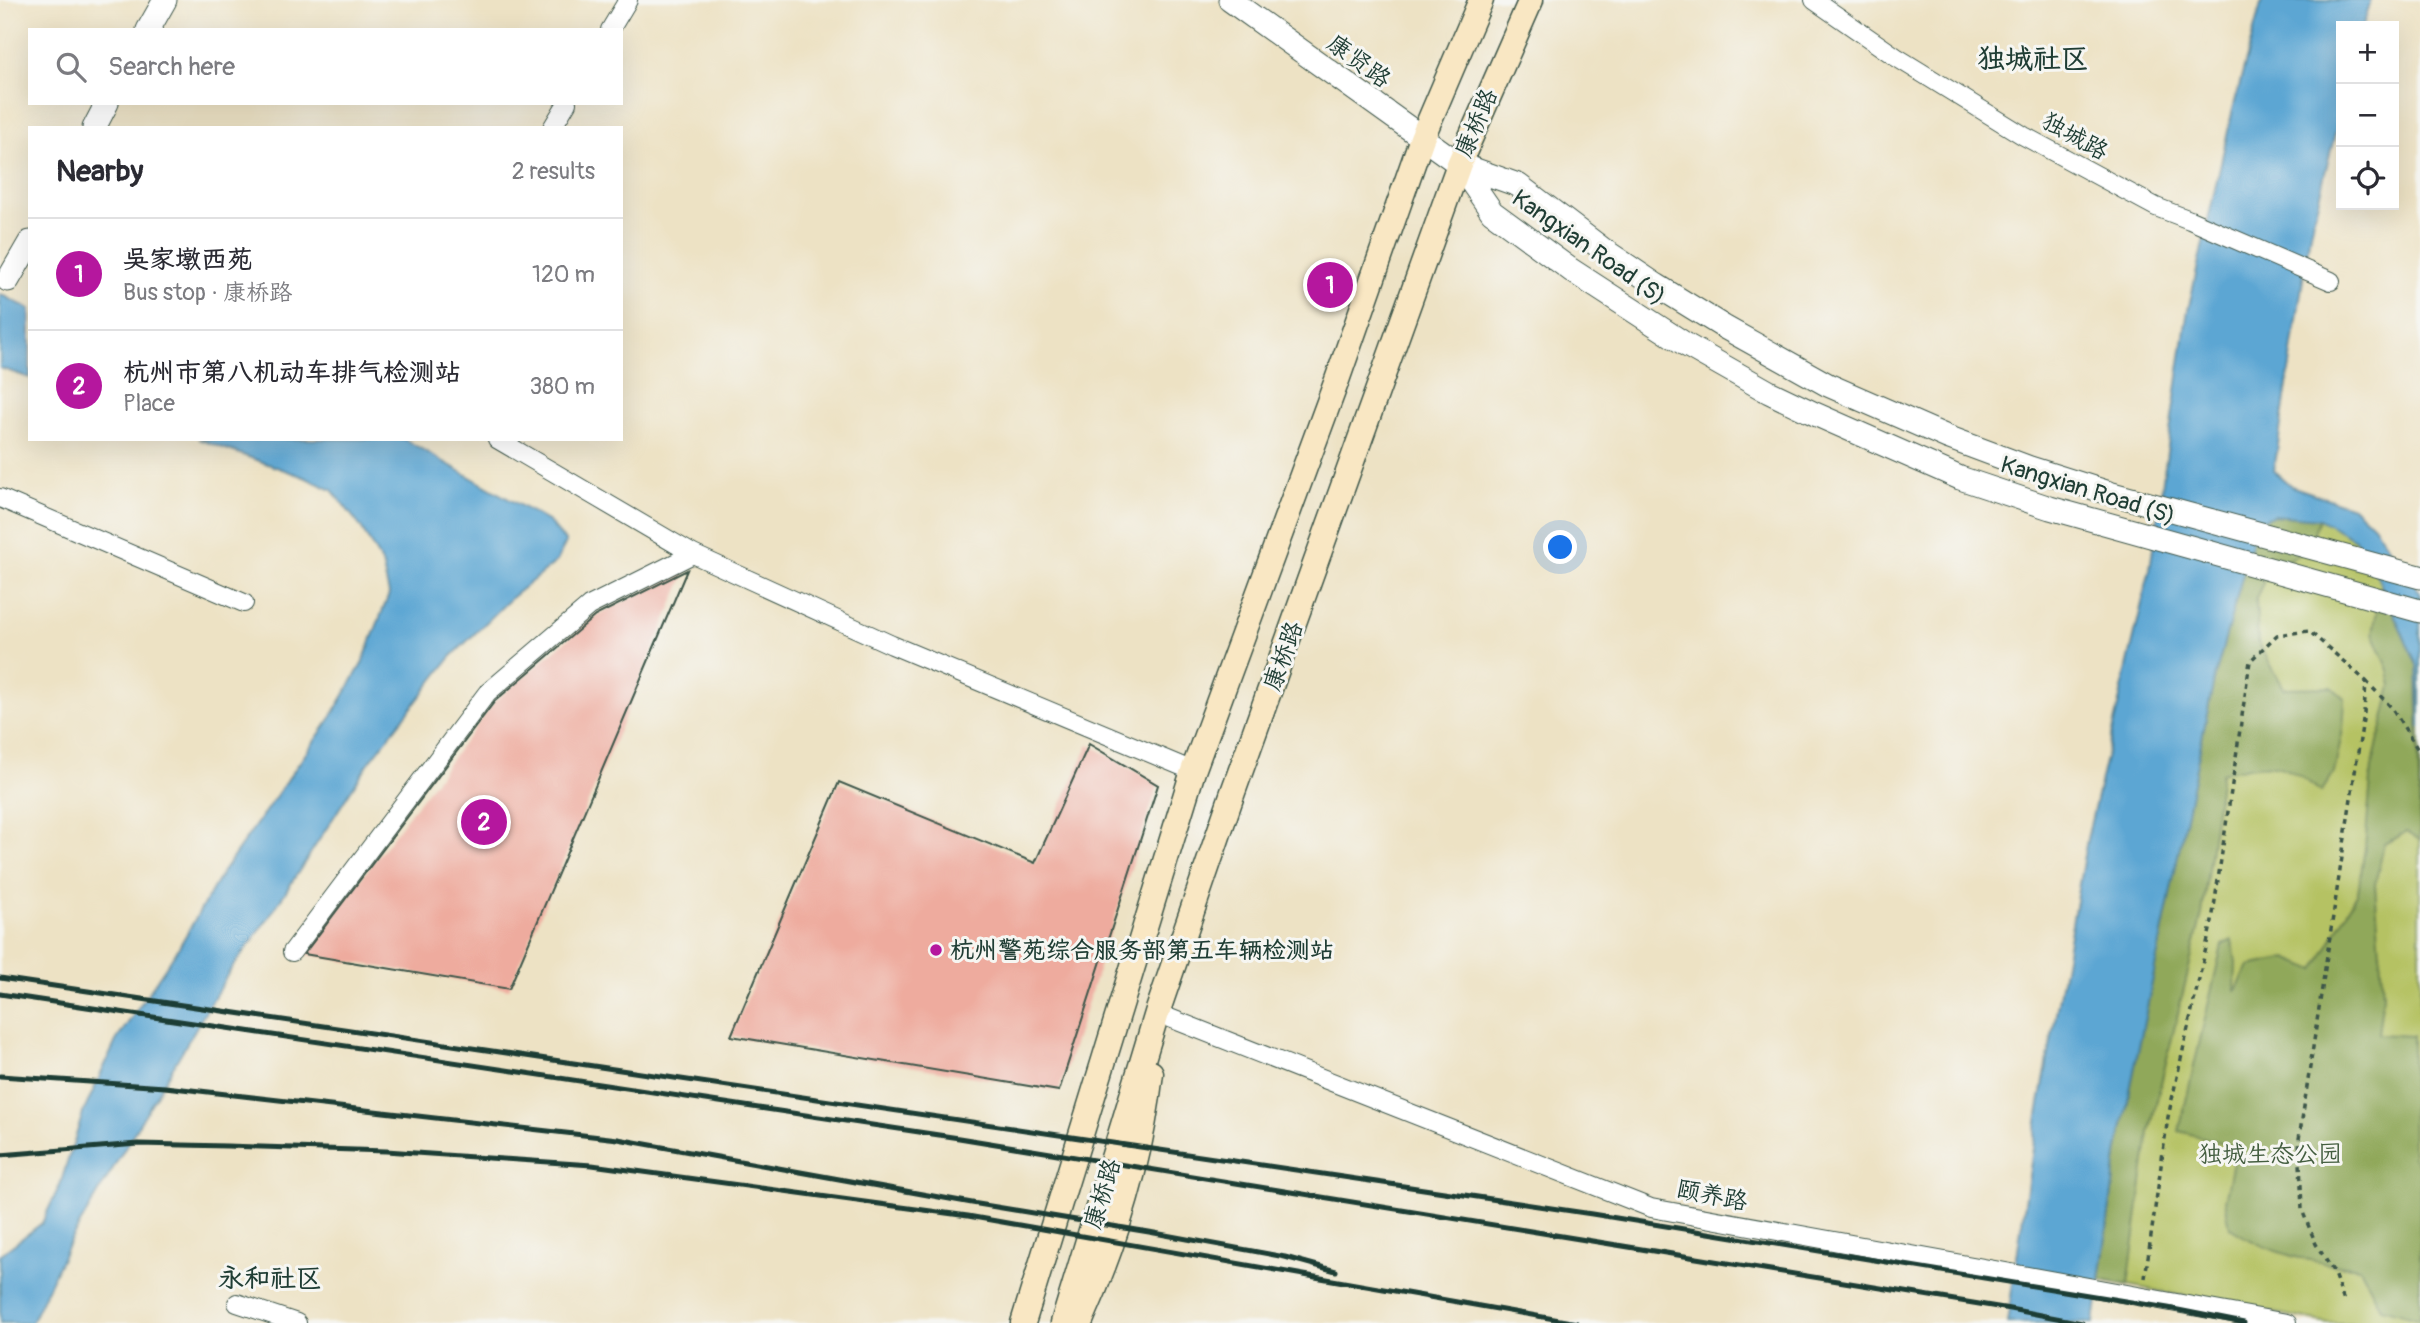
<!DOCTYPE html>
<html lang="en">
<head>
<meta charset="utf-8">
<style>
  :root { --surface:#fff; --page:#f2f2f3; --text:#2b2b33; --muted:#7c7c81; --line:#e1e1e2; --accent:#b5179e }
  body { margin:0; font-family:Pangolin,"LXGW WenKai TC",sans-serif; background:var(--page); color:var(--text) }
  .controls { position:absolute; right:21px; top:21px; display:grid; overflow:hidden; border-radius:0px; box-shadow:0 7px 28px #0002 }
  .controls button { width:63px; height:63px; display:grid; place-items:center; padding:0; border:0; border-bottom:2px solid var(--line); background:var(--surface); color:var(--text); font:35px sans-serif }
  .you { position:absolute; left:1561px; top:548px; width:24px; height:24px; margin:-18px; border:5px solid #fff; border-radius:50%; background:#1a73e8; box-shadow:0 0 0 10px #1a73e833 }
  .badge { display:grid; place-items:center; width:46px; height:46px; border-radius:50%; background:var(--accent); color:#fff; font-size:23px; font-weight:700 }
  .pin { position:absolute; translate:-50% -50%; border:4px solid #fff; box-shadow:0 2px 7px #0006 }
  .list { margin:0; padding:0; list-style:none }
  h2 { display:flex; justify-content:space-between; align-items:center; height:91px; margin:0; padding:0 28px; font-size:30px }
  h2 small { font-size:23px; font-weight:400; color:var(--muted) }
  .list li { display:grid; grid-template-columns:46px 1fr auto; gap:21px; align-items:center; box-sizing:border-box; height:112px; padding:0 28px; border-top:2px solid var(--line) }
  .list b { display:block; font-size:26px; white-space:nowrap }
  .list p { margin:0; font-size:23px; white-space:nowrap; color:var(--muted) }
  .list em { font-size:23px; font-style:normal; color:var(--muted) }
  .icon { flex:none; width:38px; height:38px; fill:none; stroke:currentColor; stroke-width:2; stroke-linecap:round; stroke-linejoin:round }
  .map { position:relative; flex:none; width:2420px; height:1323px; overflow:hidden }
  .search { position:absolute; background:var(--surface); box-shadow:0 7px 28px #0002; left:28px; top:28px; width:595px; height:77px; display:flex; align-items:center; gap:18px; box-sizing:border-box; padding:0 24px; border-radius:0px; color:var(--muted); font-size:26px }
  .panel { position:absolute; background:var(--surface); box-shadow:0 7px 28px #0002; left:28px; top:126px; width:595px; height:315px; border-radius:0px }
  .map>svg:first-child { display:block }
  .green { fill:#b5c264; stroke:#6a804c; stroke-width:2 }
  .forest { fill:#90a85a; stroke:#587247; stroke-width:2 }
  .water { fill:#5ba6d3; stroke:#3d7284; stroke-width:2 }
  .building { fill:#eeab9e }
  .lines { fill:none; stroke-linecap:round; stroke-linejoin:round }
  .minor-casing { stroke:#3e564a; stroke-width:20 }
  .tertiary-casing { stroke:#3e564a; stroke-width:25 }
  .secondary-casing { stroke:#3e564a; stroke-width:27 }
  .path { stroke:#3e564a; stroke-width:3.5; stroke-dasharray:5 5; stroke-linecap:butt }
  .minor { stroke:#fff; stroke-width:18 }
  .tertiary { stroke:#fff; stroke-width:23 }
  .secondary { stroke:#f9e7c3; stroke-width:24 }
  .rail { stroke:#1f3d34; stroke-width:5 }
  .poi-dot { fill:#b5179e; stroke:#f6f6f2; stroke-width:2.5 }
  .labels { text-anchor:middle; stroke-width:6; stroke-linejoin:round; paint-order:stroke }
  .street-label { font-size:24px; fill:#1f3d34; stroke:#f6f6f2 }
  .poi-label { font-size:24px; font-weight:bold; fill:#1f3d34; stroke:#f6f6f2; text-anchor:start }
  .park-label { font-size:24px; fill:#445e40; stroke:#f6f6f2 }
  .neighbourhood-label { font-size:26px; font-weight:bold; fill:#1f3d34; stroke:#f6f6f2 }
  .quarter-label { font-size:28px; font-weight:bold; fill:#1f3d34; stroke:#f6f6f2 }
</style>
</head>
<body>
<div class="map">
<svg width="2420" height="1323" viewBox="0 0 2420 1323">
  <rect width="100%" height="100%" fill="#f6f6f2"/>
  <filter id="ink" filterUnits="userSpaceOnUse"><feTurbulence type="fractalNoise" baseFrequency=".0143" numOctaves="2"/><feDisplacementMap in="SourceGraphic" scale="14" xChannelSelector="R" yChannelSelector="G"/><feConvolveMatrix kernelMatrix="1 2 1 2 8 2 1 2 1" color-interpolation-filters="sRGB"/></filter>
  <filter id="wash" filterUnits="userSpaceOnUse"><feTurbulence type="fractalNoise" baseFrequency=".00686" numOctaves="4" result="noise"/><feDisplacementMap in="SourceGraphic" scale="28" xChannelSelector="R" yChannelSelector="G"/><feGaussianBlur stdDeviation="1.57" result="paint"/><feColorMatrix in="noise" values="0 0 0 0 0 0 0 0 0 0 0 0 0 0 0 0 0 1.4 0 .05"/><feComposite in="paint" operator="in"/></filter>
  <g filter="url(#wash)">
    <rect width="100%" height="100%" fill="#ede2c4"/>
    <path class="green" d="M2309,507L2340,519L2420,624V1323H2328L2100,1280L2118,1149L2166,917L2257,522Z"/>
    <path class="forest" d="M2274,515L2319,519L2311,541L2302,553L2269,570L2256,598L2258,642L2284,688L2332,687L2345,699L2343,729L2334,773L2321,792C2281,759 2269,762 2221,773L2202,914L2149,1133L2128,1285L2100,1280L2118,1149L2214,680L2257,522Z
      M2381,586L2417,665L2420,840L2406,832L2384,844L2375,884L2383,995L2378,1034L2412,1036L2413,1156L2420,1166V1319L2381,1308L2360,1268C2311,1262 2272,1256 2230,1228L2225,1201L2233,1162L2230,1145L2179,1131L2222,945L2232,940L2236,962L2235,992L2249,966L2287,958L2315,970L2358,892L2365,848L2372,767L2392,686L2389,670L2373,633Z"/>
    <path class="water" d="M2262,0H2371L2363,26H2341V110L2310,233L2274,471L2291,486L2355,508L2373,525L2420,592V728L2417,665L2372,565L2355,539L2319,519L2274,515L2257,522L2214,680L2118,1149L2094,1323H2007L2038,1115L2087,839L2150,569L2187,315L2232,113Z
      M0,294L30,309V378L0,368Z
      M198,439H404L549,522L566,542L557,561L512,597L451,657L368,764L272,913L229,972L70,1241L31,1323H0V1255L42,1223L60,1185L83,1113L116,1041L179,947L222,873L330,719L362,664L389,594L382,563L360,526L332,490L304,477Z"/>
    <g id="blocks">
      <path class="building" d="M687,570L509,989L304,954L495,701L595,616Z
        M1089,744L1158,785L1059,1091L731,1036L839,782L1035,863Z"/>
    </g>
  </g>
  <g filter="url(#ink)">
    <use href="#blocks" fill-opacity="0" stroke="#3e564a" stroke-width="2"/>
    <g class="lines">
      <defs>
        <path id="minor" d="M1814,0L1896,57L2024,136L2156,207L2190,220L2331,281
          M610,30L628,0
          M552,128L567,103
          M497,439L693,554L892,645L1193,771
          M0,498L244,603
          M292,952L487,693L589,606L693,554
          M1157,1013L1651,1208L2287,1323
          M237,1303L297,1323"/>
        <path id="tertiary" d="M1230,0L1459,164L1518,185L1601,248L1656,285L1724,327L1828,385L1947,437L2030,468L2109,493L2420,577
          M148,30L165,0
          M94,128L107,103
          M1459,164L1492,212L1571,270L1688,346L1769,392L1815,414L1960,478L2050,508L2420,611
          M8,280L30,242"/>
        <path id="secondary" d="M1023,1323L1193,771L1336,383L1422,138L1481,0
          M1063,1323L1157,1013L1233,792L1459,164L1531,0
          M1080,1323C1116,1243 1141,1161 1151,1073"/>
      </defs>
      <use href="#minor" class="minor-casing"/>
      <use href="#tertiary" class="tertiary-casing"/>
      <use href="#secondary" class="secondary-casing"/>
      <path class="path" d="M2366,681L2392,708L2420,753
        M2145,1278L2168,1117L2212,921L2250,661L2277,635L2309,631L2366,681L2364,713L2299,1139L2302,1210L2316,1244L2333,1271L2345,1304"/>
      <use href="#minor" class="minor"/>
      <use href="#tertiary" class="tertiary"/>
      <use href="#secondary" class="secondary"/>
      <path class="rail" d="M0,978L1592,1214L2168,1308L2244,1323
        M0,994L959,1138L2010,1309L2082,1323
        M0,1076L165,1087L618,1139L972,1203L1149,1232L1285,1257L1336,1271
        M0,1155L138,1144L227,1146L386,1151L592,1165L968,1216L1577,1323"/>
    </g>
  </g>
  <circle class="poi-dot" cx="936" cy="950" r="7"/>
  <g class="labels">
    <g class="street-label">
      <text transform="translate(1359 61) rotate(36)" y="8">康贤路</text>
      <text transform="translate(1476 123) rotate(-67)" y="8">康桥路</text>
      <text transform="translate(2075 136) rotate(29)" y="8">独城路</text>
      <text transform="translate(1589 247) rotate(35)" y="8">Kangxian Road (S)</text>
      <text transform="translate(2088 490) rotate(17)" y="8">Kangxian Road (S)</text>
      <text transform="translate(1283 656) rotate(-70)" y="8">康桥路</text>
      <text transform="translate(1102 1194) rotate(-73)" y="8">康桥路</text>
      <text transform="translate(1712 1195) rotate(11)" y="8">颐养路</text>
    </g>
    <g class="poi-label">
      <text x="950" y="958">杭州警苑综合服务部第五车辆检测站</text>
    </g>
    <g class="park-label">
      <text x="2270" y="1162">独城生态公园</text>
    </g>
    <g class="neighbourhood-label">
      <text x="270" y="1287">永和社区</text>
    </g>
    <g class="quarter-label">
      <text x="2033" y="68">独城社区</text>
    </g>
  </g>
</svg>
<div class="controls">
<button>+</button>
<button>−</button>
<button><svg class="icon" aria-label="locate" viewBox="0 0 24 24"><circle cx="12" cy="12" r="6"/><path d="M12 2v4M12 18v4M2 12h4M18 12h4"/></svg></button>
</div>
<div class="you"></div>
<div class="pin badge" style="left:1330px;top:285px">1</div>
<div class="pin badge" style="left:484px;top:822px">2</div>
<div class="search"><svg class="icon" aria-label="search" viewBox="0 0 24 24"><circle cx="10" cy="10" r="6"/><path d="M15 15l6 6"/></svg>Search here</div>
<section class="panel">
<h2>Nearby<small>2 results</small></h2>
<ul class="list">
<li><span class="badge">1</span><div><b>吴家墩西苑</b><p>Bus stop · 康桥路</p></div><em>120 m</em></li>
<li><span class="badge">2</span><div><b>杭州市第八机动车排气检测站</b><p>Place</p></div><em>380 m</em></li>
</ul>
</section>
</div>
</body>
</html>
